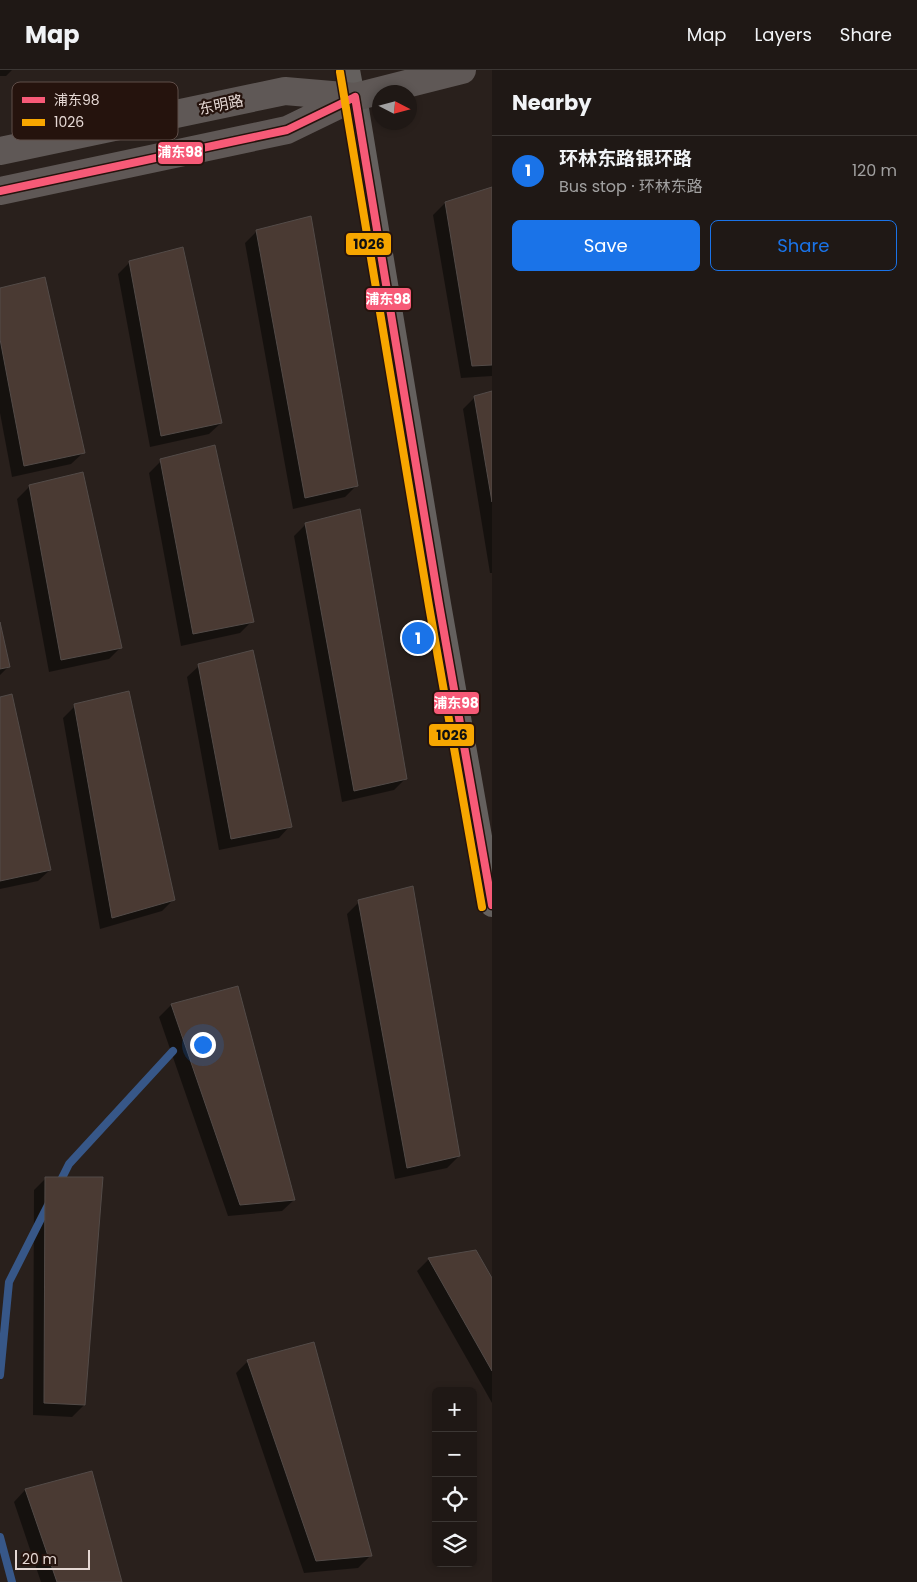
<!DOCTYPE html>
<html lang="en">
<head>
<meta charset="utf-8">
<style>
  :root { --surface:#1f1815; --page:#2c2522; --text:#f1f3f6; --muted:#a1a0a0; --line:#3c3734; --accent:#1a73e8 }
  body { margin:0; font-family:Poppins,"Noto Sans SC",sans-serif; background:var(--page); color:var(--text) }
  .controls { position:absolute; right:15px; bottom:15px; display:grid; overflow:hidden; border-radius:8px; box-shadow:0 2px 8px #0003 }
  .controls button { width:45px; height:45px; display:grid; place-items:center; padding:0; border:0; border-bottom:1px solid var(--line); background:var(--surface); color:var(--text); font:25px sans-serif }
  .compass { position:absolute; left:372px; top:15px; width:45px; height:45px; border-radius:50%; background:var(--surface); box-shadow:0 2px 8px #0003; rotate:96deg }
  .scale { position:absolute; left:15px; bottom:12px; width:75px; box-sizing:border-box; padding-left:5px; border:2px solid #e5d8d4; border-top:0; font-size:14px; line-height:18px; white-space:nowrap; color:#e5d8d4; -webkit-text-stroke:4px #25130d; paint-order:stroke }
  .you { position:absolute; left:202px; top:974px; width:18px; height:18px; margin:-12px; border:4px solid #fff; border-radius:50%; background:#1a73e8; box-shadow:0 0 0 8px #1a73e833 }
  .badge { display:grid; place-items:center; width:32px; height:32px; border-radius:50%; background:var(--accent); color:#fff; font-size:16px; font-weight:700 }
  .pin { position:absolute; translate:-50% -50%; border:2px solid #fff; box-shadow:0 1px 5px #0006 }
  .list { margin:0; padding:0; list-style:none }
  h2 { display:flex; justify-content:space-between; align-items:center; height:65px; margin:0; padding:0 20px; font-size:21px }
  h2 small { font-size:16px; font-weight:400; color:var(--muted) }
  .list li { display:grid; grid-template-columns:32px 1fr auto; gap:15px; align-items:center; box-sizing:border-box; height:70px; padding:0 20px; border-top:1px solid var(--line) }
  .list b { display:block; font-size:19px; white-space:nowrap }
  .list p { margin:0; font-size:16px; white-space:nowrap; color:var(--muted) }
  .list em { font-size:16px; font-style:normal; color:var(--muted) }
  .actions { display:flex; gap:10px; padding:15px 20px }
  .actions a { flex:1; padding:11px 0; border:1px solid var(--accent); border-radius:8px; text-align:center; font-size:18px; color:var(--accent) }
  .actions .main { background:var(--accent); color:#fff }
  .icon { flex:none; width:28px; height:28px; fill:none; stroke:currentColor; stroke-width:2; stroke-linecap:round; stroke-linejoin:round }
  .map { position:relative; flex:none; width:492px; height:1512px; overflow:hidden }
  header { display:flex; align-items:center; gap:30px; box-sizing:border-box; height:70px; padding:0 25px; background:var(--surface); border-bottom:1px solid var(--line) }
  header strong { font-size:24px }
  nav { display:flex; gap:28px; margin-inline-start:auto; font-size:18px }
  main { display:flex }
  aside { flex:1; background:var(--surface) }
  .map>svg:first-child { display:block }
  .shadow { fill:#0007 }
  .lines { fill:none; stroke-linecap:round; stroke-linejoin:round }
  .stream { stroke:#375788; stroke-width:8 }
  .building { fill:#4a3a33; stroke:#534b48 }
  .minor { stroke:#64605e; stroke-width:20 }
  .tertiary { stroke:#64605e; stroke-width:24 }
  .secondary { stroke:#5f5856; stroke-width:28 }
  .bus-1-casing { stroke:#25130d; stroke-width:11 }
  .bus-2-casing { stroke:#25130d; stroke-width:11 }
  .bus-1 { stroke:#f75a77; stroke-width:8 }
  .bus-2 { stroke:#f7a600; stroke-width:8 }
  .labels { text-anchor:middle; stroke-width:4.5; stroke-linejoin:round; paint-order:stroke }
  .street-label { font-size:15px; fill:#e5d8d4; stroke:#25130d }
  .key { fill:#25130d; stroke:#5f4e49; stroke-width:1 }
  .key-label { font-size:14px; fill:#e5d8d4 }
  .line-badge { stroke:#25130d; stroke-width:2 }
  .badge-label { font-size:14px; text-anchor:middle; font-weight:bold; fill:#fff }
  .pale-badge-label { font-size:14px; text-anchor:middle; font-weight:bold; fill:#111 }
</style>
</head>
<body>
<header>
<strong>Map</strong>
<nav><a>Map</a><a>Layers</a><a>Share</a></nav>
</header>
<main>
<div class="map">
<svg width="492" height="1512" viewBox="0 0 492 1512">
  <rect width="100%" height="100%" fill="#29201c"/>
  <path class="shadow" d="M0,0H12L6,6H0Z
    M492,119V306L461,308L433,145L445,133Z
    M257,161L357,415L345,427L293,439L245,173Z
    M130,192L221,353L209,364L150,377L118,204Z
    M0,220L83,383L71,394L12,407L0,343Z
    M492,322V503H490L463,339L475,327Z
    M161,391L252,551L240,563L181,576L149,403Z
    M82,403L121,577L109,589L49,602L17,429L29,417Z
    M306,454L406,708L394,720L342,732L294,466Z
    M0,558L9,596L0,605Z
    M199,596L290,756L279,768L219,780L187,607Z
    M0,628L50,800L38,811L0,819Z
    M75,636L174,829L162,841L100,859L63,648Z
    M359,832L459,1086L447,1098L395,1109L347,844Z
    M237,917L294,1130L282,1141L228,1146L159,947L171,935Z
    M46,1108L84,1335L72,1347L33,1345L34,1120Z
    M476,1182L492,1211V1333L417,1201L428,1190Z
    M248,1291L370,1486L358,1498L304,1503L236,1303Z
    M91,1403L120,1512H41L14,1432L25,1420Z"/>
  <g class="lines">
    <path class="stream" d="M58,1116L69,1094L173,981
      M0,1305L9,1212L49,1133
      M0,1467L12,1512"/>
  </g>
  <path class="building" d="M492,117V295L472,296L445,132Z
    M311,146L358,416L305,428L256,160Z
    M183,177L222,353L161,366L129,191Z
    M45,207L85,383L24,396L0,269V218Z
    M492,321V432L474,326Z
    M215,375L254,552L193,564L160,389Z
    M83,402L122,578L61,590L29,415Z
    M360,439L407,709L354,721L305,453Z
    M0,552L10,597L0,599Z
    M253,580L292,757L231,769L198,594Z
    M129,621L175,830L112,848L74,634Z
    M12,624L51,800L0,811V627Z
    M413,816L460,1086L407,1098L358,830Z
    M238,916L295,1130L240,1135L171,934Z
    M45,1107H103L85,1335L44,1333Z
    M476,1180L492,1208V1301L428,1188Z
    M314,1272L372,1486L316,1491L247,1290Z
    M92,1401L122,1512H57L25,1419Z"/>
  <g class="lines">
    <path class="minor" d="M350,0L355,27"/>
    <path class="tertiary" d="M355,27L439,534L492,835"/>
    <path class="secondary" d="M0,81L285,21L355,27
      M0,121L287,60L355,27L462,0"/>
    <defs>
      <path id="bus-1" d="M355,27L439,534L492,835
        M0,121L287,60L355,27"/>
      <path id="bus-2" d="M340,2L429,536L482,837"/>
    </defs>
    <use href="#bus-1" class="bus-1-casing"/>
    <use href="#bus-2" class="bus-2-casing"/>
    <use href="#bus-1" class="bus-1"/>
    <use href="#bus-2" class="bus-2"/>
  </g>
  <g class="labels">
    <g class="street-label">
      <text transform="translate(221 35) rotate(-12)" y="5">东明路</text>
    </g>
  </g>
  <rect x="12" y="12" width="166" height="58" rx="8" class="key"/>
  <rect x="22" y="27" width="23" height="6" fill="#f75a77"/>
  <rect x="22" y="49" width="23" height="7" fill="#f7a600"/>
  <g class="key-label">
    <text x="54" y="35">浦东98</text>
    <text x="54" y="57">1026</text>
  </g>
  <g class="line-badge">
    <rect x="157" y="71" width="47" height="24" rx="5" fill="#f75a77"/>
    <rect x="345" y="162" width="47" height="24" rx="5" fill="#f7a600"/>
    <rect x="365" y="217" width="47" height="24" rx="5" fill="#f75a77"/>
    <rect x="433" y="621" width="47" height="24" rx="5" fill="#f75a77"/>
    <rect x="428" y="653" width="47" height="24" rx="5" fill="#f7a600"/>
  </g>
  <g class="badge-label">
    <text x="180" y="87">浦东98</text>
    <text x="388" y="234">浦东98</text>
    <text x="456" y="638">浦东98</text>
  </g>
  <g class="pale-badge-label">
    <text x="369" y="179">1026</text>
    <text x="452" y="670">1026</text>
  </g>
</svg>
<div class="controls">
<button>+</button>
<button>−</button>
<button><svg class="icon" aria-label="locate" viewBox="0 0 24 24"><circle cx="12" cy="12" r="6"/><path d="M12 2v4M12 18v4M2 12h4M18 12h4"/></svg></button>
<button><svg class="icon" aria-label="layers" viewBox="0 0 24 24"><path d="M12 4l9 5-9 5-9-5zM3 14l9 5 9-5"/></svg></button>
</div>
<svg class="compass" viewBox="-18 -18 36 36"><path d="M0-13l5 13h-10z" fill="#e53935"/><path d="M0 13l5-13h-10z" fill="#a1a0a0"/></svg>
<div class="scale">20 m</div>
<div class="you"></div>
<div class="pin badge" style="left:418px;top:568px">1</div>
</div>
<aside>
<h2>Nearby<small></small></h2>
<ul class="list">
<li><span class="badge">1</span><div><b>环林东路银环路</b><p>Bus stop · 环林东路</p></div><em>120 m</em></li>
</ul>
<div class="actions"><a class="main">Save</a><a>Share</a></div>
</aside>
</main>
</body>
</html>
